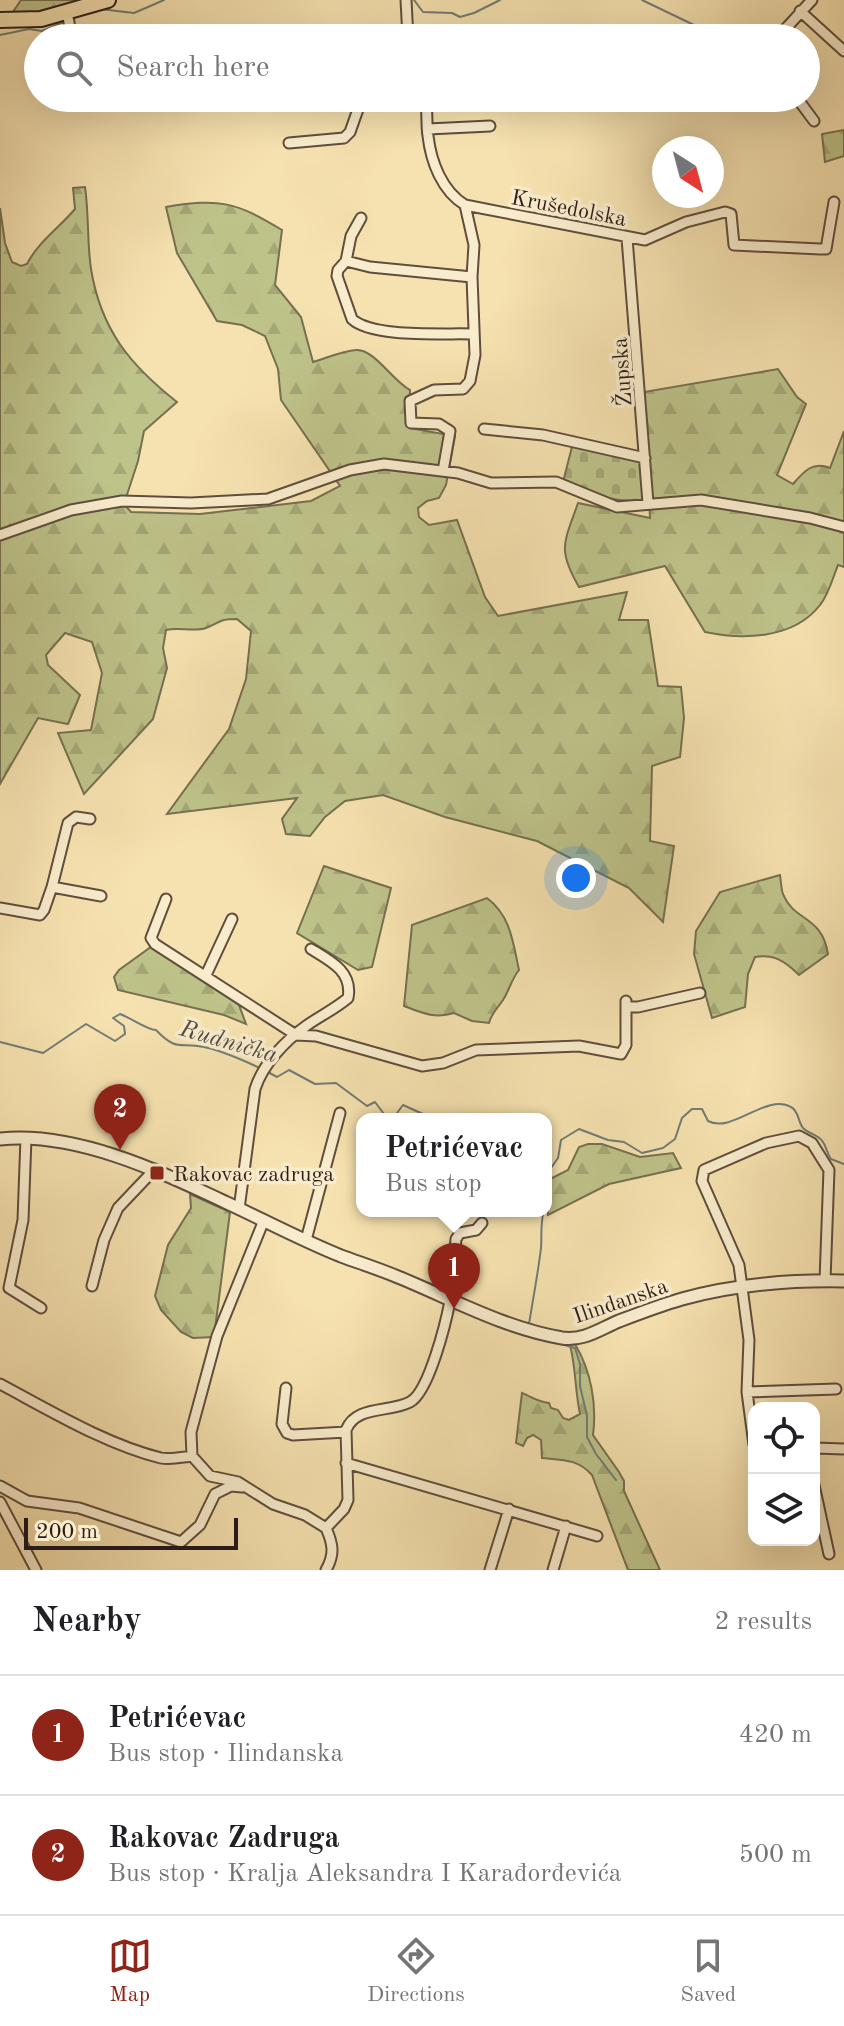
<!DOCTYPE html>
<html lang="en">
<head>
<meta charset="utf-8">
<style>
  :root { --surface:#fff; --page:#f6f6f6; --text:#202124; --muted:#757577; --line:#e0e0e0; --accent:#8f2418 }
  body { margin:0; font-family:"Old Standard TT",serif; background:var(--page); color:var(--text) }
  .controls { position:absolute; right:24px; bottom:24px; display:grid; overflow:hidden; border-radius:16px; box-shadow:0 8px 32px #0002 }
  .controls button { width:72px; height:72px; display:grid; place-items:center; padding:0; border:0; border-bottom:2px solid var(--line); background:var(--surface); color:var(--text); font:40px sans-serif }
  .compass { position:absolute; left:652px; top:136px; width:72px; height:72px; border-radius:50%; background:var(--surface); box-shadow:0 8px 32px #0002; rotate:144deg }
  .scale { position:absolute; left:24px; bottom:20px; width:214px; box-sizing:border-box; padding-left:8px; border:4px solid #2d1d18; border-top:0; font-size:22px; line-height:28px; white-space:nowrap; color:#2d1d18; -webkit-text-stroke:6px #f9eccc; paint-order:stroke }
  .you { position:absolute; left:576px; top:878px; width:28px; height:28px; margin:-20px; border:6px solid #fff; border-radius:50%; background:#1a73e8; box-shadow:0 0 0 12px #1a73e833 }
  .badge { display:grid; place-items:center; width:52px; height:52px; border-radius:50%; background:var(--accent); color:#fff; font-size:26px; font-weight:700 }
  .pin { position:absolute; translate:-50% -66px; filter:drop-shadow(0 2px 4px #0008) }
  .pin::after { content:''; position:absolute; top:42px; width:28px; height:24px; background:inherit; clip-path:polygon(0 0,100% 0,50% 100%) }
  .popup { position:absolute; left:356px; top:1113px; width:196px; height:104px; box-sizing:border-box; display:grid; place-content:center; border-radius:16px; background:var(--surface); filter:drop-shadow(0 2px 6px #0005); font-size:26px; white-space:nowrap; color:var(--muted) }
  .popup b { font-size:30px; color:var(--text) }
  .popup::after { content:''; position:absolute; left:50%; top:100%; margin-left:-16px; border:16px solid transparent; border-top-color:var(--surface) }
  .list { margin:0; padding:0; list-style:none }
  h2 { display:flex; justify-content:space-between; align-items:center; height:104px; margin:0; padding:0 32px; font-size:34px }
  h2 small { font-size:26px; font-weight:400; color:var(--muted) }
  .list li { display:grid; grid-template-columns:52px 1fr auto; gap:24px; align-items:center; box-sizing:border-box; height:120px; padding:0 32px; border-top:2px solid var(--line) }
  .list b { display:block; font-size:30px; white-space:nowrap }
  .list p { margin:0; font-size:26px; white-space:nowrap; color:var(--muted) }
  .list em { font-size:26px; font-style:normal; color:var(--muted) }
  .icon { flex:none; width:44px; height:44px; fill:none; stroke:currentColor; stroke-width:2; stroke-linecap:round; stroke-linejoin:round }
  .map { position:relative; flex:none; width:844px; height:1570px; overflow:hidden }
  .search { position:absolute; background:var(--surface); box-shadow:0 8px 32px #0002; left:24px; right:24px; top:24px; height:88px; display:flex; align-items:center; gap:20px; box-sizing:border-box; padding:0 28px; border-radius:44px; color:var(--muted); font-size:30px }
  .sheet { height:344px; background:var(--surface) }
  nav { display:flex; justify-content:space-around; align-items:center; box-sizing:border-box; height:112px; border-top:2px solid var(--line); background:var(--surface); font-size:22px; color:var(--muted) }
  nav a { display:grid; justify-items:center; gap:4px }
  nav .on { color:var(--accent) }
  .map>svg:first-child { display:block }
  .forest { fill:url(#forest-firs); stroke:#767051; stroke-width:2 }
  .cemetery { fill:url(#cemetery-stones); stroke:#767051; stroke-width:2 }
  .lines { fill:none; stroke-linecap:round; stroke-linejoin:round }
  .stream { stroke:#717c76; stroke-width:2 }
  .minor-casing { stroke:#5f4e3e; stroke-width:13 }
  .tertiary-casing { stroke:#5f4e3e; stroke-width:15 }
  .primary-casing { stroke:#2d1d18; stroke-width:18 }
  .minor { stroke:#f9eccc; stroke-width:9 }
  .tertiary { stroke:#f9eccc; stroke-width:11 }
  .primary { stroke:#f6e2b0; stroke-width:14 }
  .poi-dot { fill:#8f2418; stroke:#f9eccc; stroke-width:3 }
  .labels { text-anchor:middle; stroke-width:7; stroke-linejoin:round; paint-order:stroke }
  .street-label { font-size:22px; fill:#2d1d18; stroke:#f9eccc }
  .poi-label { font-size:22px; fill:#2d1d18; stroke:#f9eccc; text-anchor:start }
  .water-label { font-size:24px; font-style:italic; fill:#4f4d47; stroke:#f9eccc }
</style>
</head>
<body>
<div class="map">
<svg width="844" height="1570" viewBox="0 0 844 1570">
  <defs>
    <pattern id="forest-firs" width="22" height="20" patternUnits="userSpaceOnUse" patternTransform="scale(2)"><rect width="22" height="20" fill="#bec38a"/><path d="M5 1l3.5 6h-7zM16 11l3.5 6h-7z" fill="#a4a776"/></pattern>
    <pattern id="cemetery-stones" width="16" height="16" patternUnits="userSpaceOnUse" patternTransform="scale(2)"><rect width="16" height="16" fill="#bec38a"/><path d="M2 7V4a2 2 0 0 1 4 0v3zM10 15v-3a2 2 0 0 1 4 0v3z" fill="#a4a776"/></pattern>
  </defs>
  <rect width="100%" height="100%" fill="#f6e2b0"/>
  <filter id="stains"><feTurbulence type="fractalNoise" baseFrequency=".0025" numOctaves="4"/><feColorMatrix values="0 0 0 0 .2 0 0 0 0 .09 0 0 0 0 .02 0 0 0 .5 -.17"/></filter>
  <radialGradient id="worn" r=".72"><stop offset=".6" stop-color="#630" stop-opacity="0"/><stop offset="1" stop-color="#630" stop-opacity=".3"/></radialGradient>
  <path class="forest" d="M21,0H92L6,22Z
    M844,130V156L825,162L822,134Z
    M85,187C89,214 87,242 91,269C101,330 130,365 177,402L144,431L138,461L124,504L131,512L200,514L311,501L340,486L281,400L278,369L265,336L242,325L217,321L177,253L166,207C220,198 236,202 282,230L275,285L301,317L313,362C327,358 342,351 356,350C373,348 393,381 410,390L409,428L455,436L446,485L439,498L427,501L418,508L419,517L429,525L457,520L485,597L498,616L627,592L619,620H648L658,686L681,687L684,718L680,757L652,766L650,841L674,846L663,922L629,888L537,841L445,817L383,795L345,801L325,817L310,836L286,834L282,819L297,798L167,814L229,729L246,679L251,631L237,619C219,619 221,622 206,628C194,632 179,627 166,630L163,648L167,668L153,719L84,794L58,733L91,730L102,673L92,642L65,633L46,655L48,665L80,695L68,724L38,718L0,784V208L5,243L12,262L21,266L27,264C39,241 58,229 75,209L73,188Z
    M778,369L797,397L806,404L777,475L793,484C804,471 813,461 830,468L844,431V567L838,565C833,577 829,594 820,605C794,639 743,640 705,632L665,566L579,587C557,549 564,543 578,503L650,518L644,392Z
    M324,866L391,888L372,967L358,970L297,933Z
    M780,875C781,881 781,889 783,894C794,922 822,915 828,954L799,975C785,961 774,954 755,957L748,974L745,1007L712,1018L694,954L696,931L720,892Z
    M487,898C511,916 513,943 519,970C511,980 509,991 503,1000C497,1009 492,1012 489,1023L472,1021L454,1013C435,1019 422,1013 404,1006L412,925Z
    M155,944L235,994L246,1024L224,1015L118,990L114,977L119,970Z
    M588,1144H602L640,1157L673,1153L681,1168L609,1184L548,1215L546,1181L568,1170L579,1147Z
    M190,1194L230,1212L214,1337L193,1338L181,1332L161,1310L155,1296L168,1245L191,1208Z
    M575,1344C591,1371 597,1404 593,1435L619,1472L624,1481V1491L660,1570H628L592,1475C578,1459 563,1460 542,1458L541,1440L533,1435L527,1438L523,1446L516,1443L522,1393C532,1397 537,1402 549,1403L551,1408L558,1410L563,1418L569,1420L580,1414C575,1391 576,1368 570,1345Z"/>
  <path class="cemetery" d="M573,443L643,459L644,500C614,504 591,493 563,482Z"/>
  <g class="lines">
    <path class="stream" d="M414,0L423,12L452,13L460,17L474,13L500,0
      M642,0L694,25L717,29L781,28
      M100,9L134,13L164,0
      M785,23L805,0
      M0,35L29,29L42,31L64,22
      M0,1042L43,1053L86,1024L115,1041L125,1034L124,1026L113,1018L120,1014C131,1018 147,1030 156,1030C177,1052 179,1042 204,1047C224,1051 242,1060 260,1068
      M266,1071L277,1077L289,1070L315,1084L336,1083L367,1106L375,1102L384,1114L394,1117L403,1105L423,1114L419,1119
      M546,1167L551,1168L558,1158L561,1140L579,1129L608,1140L624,1142L642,1153L663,1148L675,1139L682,1118L692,1109H702L708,1121C732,1134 766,1093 791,1107C799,1111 798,1122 803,1128C809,1134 819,1135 823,1142C827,1148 827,1154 831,1159L844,1164
      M529,1324C533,1299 538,1273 541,1248C542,1236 540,1223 544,1211
      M547,1340L575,1348L580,1364V1386L587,1416V1437L596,1454L616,1480"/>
    <defs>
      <path id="minor" d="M406,0L408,38
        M800,11L844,51
        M67,12L72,38
        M777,38L812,0
        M425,98C428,111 426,123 428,136C431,162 442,191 465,205L474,245L472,277L475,355L470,381L463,389L434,390L410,401L411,423L439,424L450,431L443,471
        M797,98L814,121
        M428,129L490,126
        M289,143L344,138L350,132L362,98
        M465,205L645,240L686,222L725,212L731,214L734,245L820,249H826L834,202
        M361,218L351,236L346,261L338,270L337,276L352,319C372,338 444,333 473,334
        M627,238L648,503
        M346,261L370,267L472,277
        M484,429L543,435L645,458
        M0,535L71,510L122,501L191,503L268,499L350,470L384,464L458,473L491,483L556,482L617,507L701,500L810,518L844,527
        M52,887L68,823L76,817L90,819
        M166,899L151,938L155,944L296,1035L316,1036L422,1066L443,1063L476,1050L579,1046L621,1054L626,1045V1001
        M0,908L40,915L44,910L52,887L101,896
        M206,975L232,919
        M626,1007H638L700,993
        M26,1138L23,1220L9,1288L41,1308
        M239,1209L255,1089C263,1064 285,1041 306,1026C320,1016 335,1009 348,998C353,972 331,961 311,949
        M264,1220L217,1336L191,1432L192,1456L210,1476L238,1482L273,1504L305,1515L326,1528C333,1544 335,1554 326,1570
        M306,1240L340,1113
        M92,1286L104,1240L118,1208L155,1169
        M0,1384C49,1410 107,1445 161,1458C171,1460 182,1457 192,1456
        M286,1388L282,1424L287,1433L293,1435L346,1432
        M747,1392L836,1389
        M754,1445L747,1392L749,1340L739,1265L702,1181L704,1170L766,1143L799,1136L812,1143L829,1170L825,1281
        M814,1448L844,1449
        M346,1463L597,1536
        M814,1485L829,1554
        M0,1486L27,1501L79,1508L181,1542L200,1525L215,1494L231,1486L242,1487
        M0,1502L36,1570
        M326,1528L344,1509L348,1500L346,1430C356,1405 389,1413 410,1402C429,1392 446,1322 450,1301C453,1281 454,1260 456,1239L460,1233L476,1230L482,1223
        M490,1570L509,1509
        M553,1570L566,1526"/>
      <path id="tertiary" d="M0,1139C75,1131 159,1171 225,1202C264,1220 301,1240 341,1256C360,1263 379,1269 398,1277C452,1299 504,1328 562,1338C584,1341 600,1329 619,1321C640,1313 661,1305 682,1299C736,1284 789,1280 844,1281"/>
      <path id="primary" d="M0,20L41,19L108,0"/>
    </defs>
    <use href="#minor" class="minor-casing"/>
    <use href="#tertiary" class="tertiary-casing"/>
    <use href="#primary" class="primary-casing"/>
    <use href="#minor" class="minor"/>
    <use href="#tertiary" class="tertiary"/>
    <use href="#primary" class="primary"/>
  </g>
  <rect class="poi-dot" x="149" y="1165" width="16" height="16" rx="4"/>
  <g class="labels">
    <g class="street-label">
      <text transform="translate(569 207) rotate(11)" y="8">Krušedolska</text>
      <text transform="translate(621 372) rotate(-94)" y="8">Župska</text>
      <text transform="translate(620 1300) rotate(-19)" y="8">Ilindanska</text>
    </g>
    <g class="poi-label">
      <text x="173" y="1181">Rakovac zadruga</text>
    </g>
    <g class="water-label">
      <text transform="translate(229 1041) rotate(16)" y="8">Rudnička</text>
    </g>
  </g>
  <rect width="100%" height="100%" filter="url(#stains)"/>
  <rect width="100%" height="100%" fill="url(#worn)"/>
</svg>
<div class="controls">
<button><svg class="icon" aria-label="locate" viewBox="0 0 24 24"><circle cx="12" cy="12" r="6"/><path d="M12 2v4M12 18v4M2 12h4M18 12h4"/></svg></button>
<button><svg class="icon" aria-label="layers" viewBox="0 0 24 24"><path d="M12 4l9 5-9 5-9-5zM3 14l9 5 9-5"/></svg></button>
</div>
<svg class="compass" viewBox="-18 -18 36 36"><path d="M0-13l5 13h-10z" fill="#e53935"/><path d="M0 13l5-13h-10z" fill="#757577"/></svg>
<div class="scale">200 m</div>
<div class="you"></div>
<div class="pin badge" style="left:454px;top:1309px">1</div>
<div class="popup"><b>Petrićevac</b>Bus stop</div>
<div class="pin badge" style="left:120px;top:1150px">2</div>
<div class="search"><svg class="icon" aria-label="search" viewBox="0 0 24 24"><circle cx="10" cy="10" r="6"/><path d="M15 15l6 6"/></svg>Search here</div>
</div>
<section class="sheet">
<h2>Nearby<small>2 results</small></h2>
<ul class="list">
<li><span class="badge">1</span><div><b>Petrićevac</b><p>Bus stop · Ilindanska</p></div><em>420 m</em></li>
<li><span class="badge">2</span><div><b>Rakovac Zadruga</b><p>Bus stop · Kralja Aleksandra I Karađorđevića</p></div><em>500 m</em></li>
</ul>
</section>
<nav>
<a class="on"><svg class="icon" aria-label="map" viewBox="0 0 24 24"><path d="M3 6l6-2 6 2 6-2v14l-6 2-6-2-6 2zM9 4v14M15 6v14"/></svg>Map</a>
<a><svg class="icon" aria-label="directions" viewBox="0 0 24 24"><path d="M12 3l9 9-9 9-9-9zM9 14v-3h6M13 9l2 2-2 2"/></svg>Directions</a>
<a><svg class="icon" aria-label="saved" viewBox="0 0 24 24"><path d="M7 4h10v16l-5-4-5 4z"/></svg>Saved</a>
</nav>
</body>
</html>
